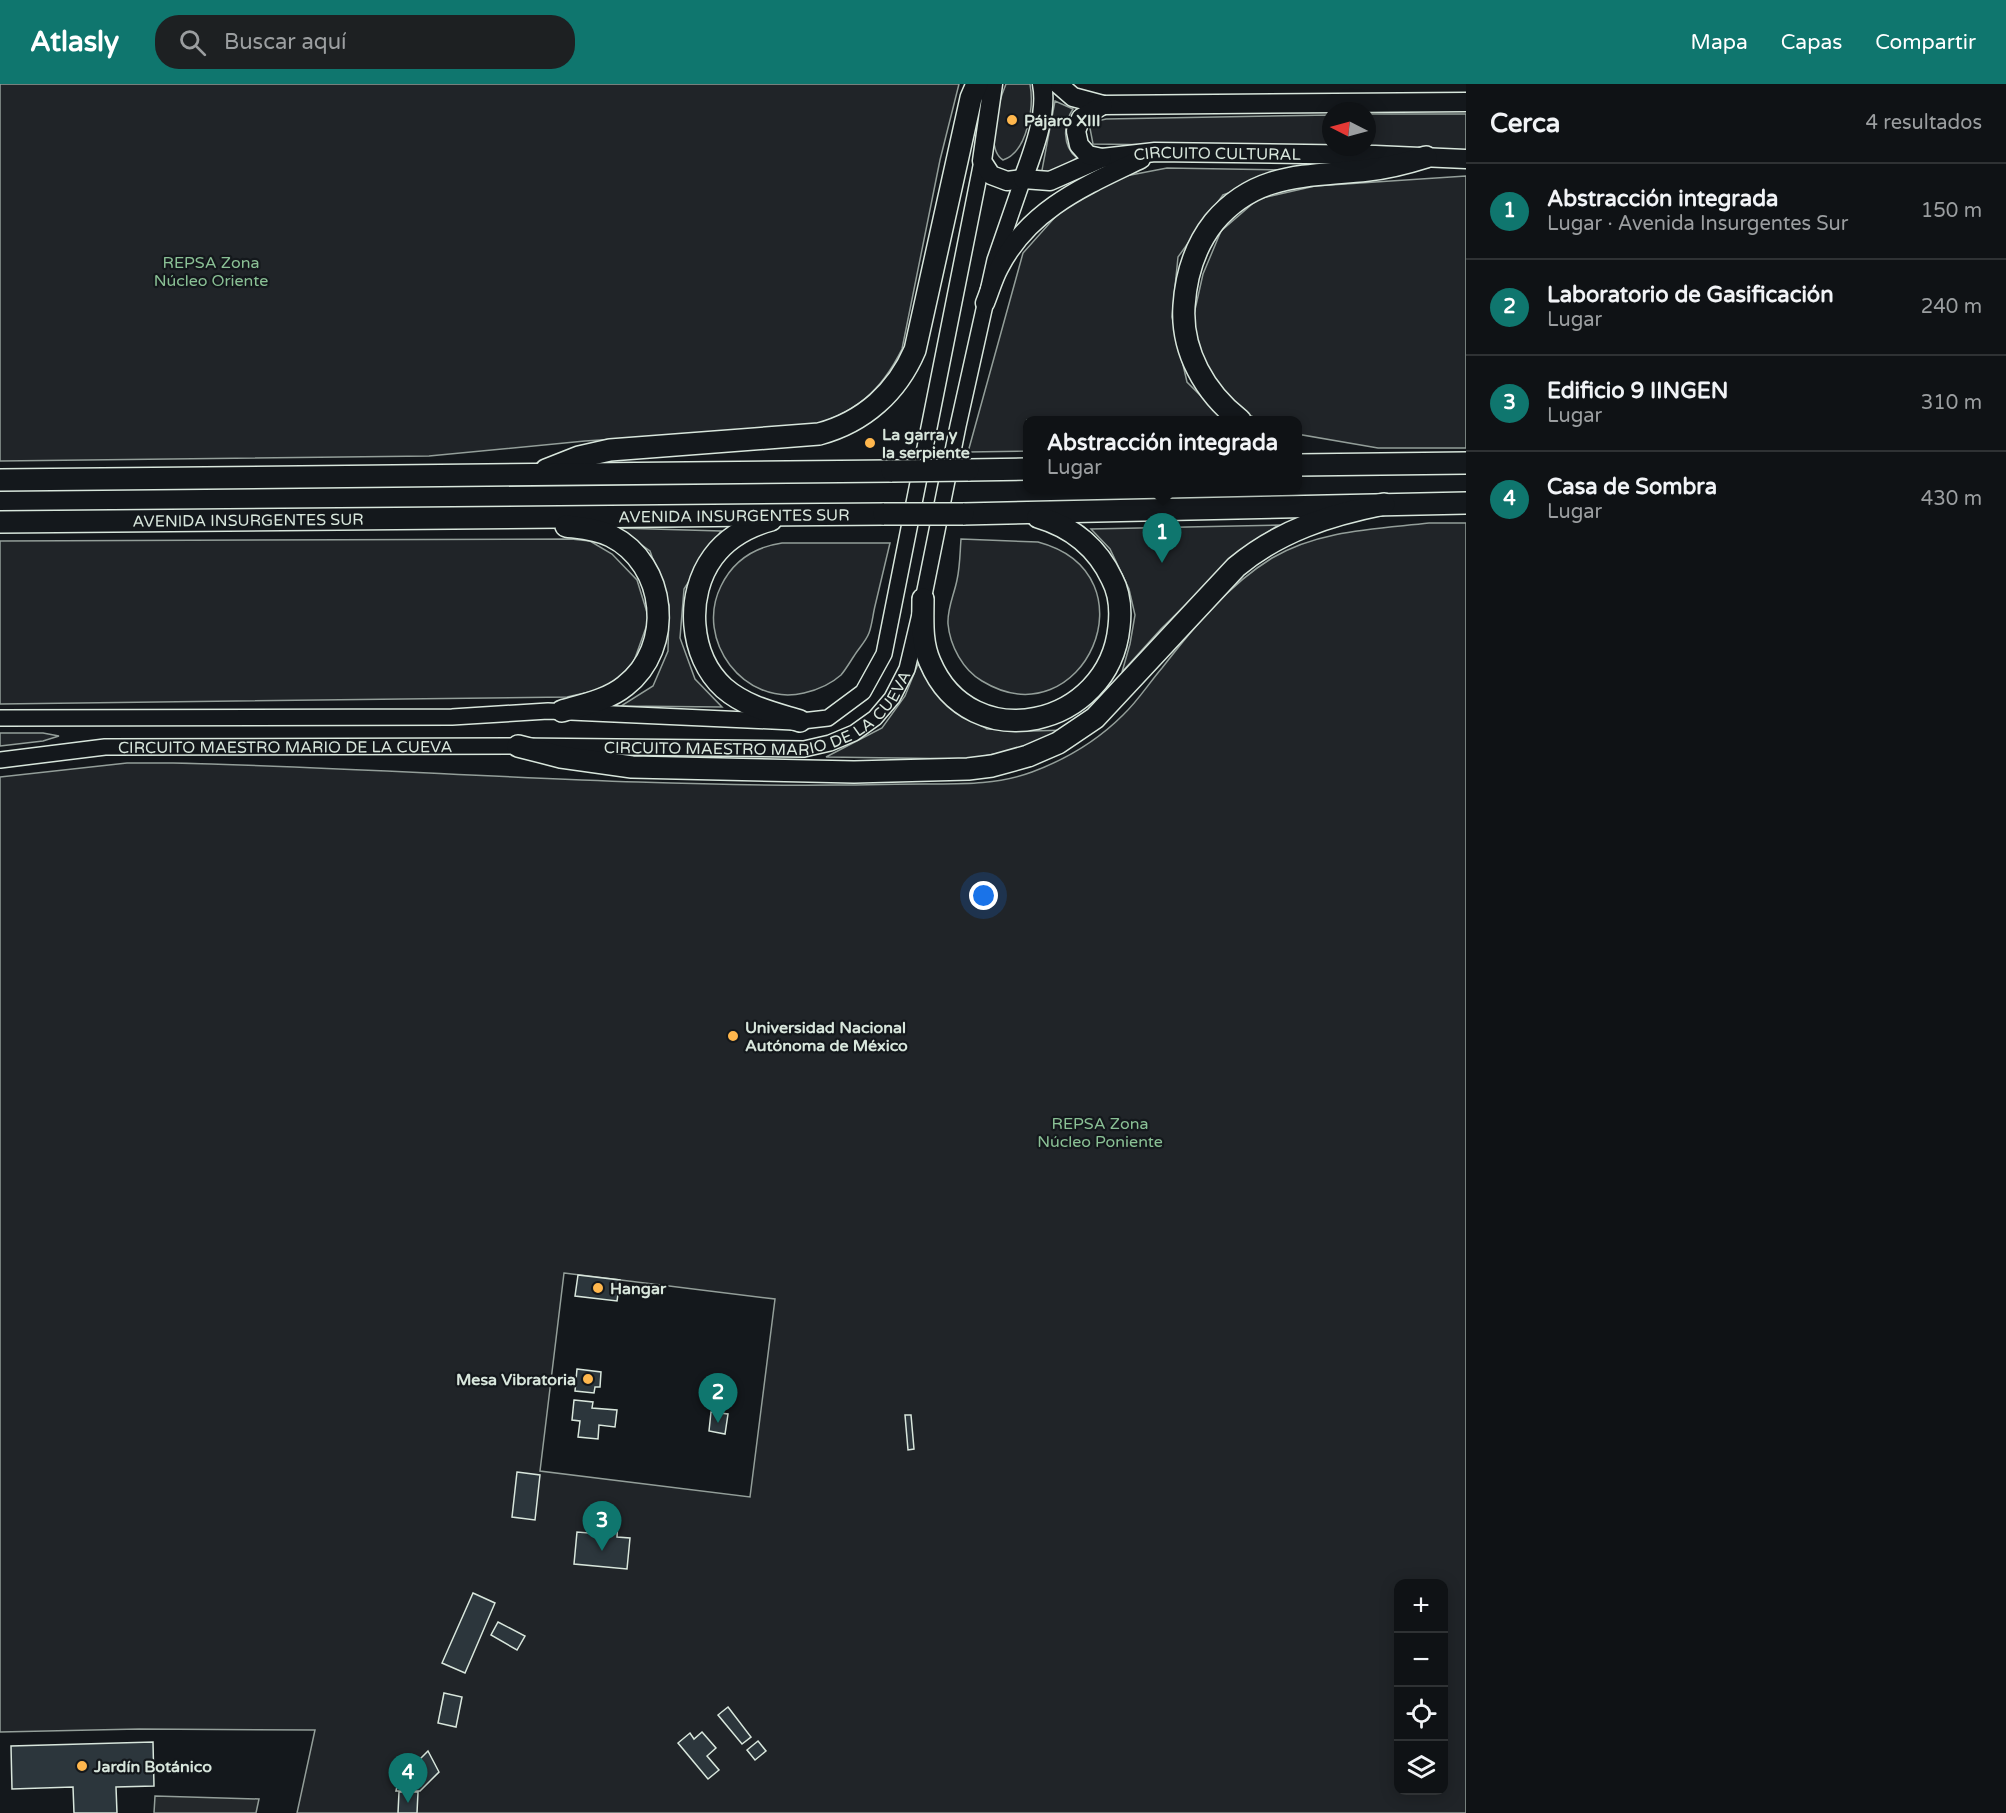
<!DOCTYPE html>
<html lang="es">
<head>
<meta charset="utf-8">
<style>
  :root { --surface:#0f1215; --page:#1d2022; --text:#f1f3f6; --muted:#9b9ea0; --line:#2f3234; --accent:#0f766e }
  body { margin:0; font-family:"Varela Round",sans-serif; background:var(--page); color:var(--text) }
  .controls { position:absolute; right:18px; bottom:18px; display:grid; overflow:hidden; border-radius:12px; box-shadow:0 3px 15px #0003 }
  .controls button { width:54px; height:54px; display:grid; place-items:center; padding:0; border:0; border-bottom:2px solid var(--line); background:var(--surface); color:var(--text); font:30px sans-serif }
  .compass { position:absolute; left:1322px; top:18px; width:54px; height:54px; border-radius:50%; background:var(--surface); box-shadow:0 3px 15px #0003; rotate:276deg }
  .you { position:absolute; left:984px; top:812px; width:21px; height:21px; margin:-15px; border:4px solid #fff; border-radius:50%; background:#1a73e8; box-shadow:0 0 0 9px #1a73e833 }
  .badge { display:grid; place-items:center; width:39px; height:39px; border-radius:50%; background:var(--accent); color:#fff; font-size:20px; font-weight:700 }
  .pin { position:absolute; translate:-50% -50px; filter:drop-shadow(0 2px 3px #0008) }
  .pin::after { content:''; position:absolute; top:32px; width:21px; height:18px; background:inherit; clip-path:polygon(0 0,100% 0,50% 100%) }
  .popup { position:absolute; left:1023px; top:332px; width:279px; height:78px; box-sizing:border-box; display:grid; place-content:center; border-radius:12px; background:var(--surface); filter:drop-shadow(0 2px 4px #0005); font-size:20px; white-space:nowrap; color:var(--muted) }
  .popup b { font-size:22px; color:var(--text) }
  .popup::after { content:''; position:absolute; left:50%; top:100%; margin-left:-12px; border:12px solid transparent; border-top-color:var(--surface) }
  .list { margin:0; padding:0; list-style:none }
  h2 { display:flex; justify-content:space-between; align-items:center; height:78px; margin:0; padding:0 24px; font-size:26px }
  h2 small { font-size:20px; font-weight:400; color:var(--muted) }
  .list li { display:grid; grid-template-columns:39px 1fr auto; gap:18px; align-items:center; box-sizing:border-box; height:96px; padding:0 24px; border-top:2px solid var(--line) }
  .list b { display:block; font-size:22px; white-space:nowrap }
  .list p { margin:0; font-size:20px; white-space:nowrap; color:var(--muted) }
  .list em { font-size:20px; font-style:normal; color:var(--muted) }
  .icon { flex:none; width:33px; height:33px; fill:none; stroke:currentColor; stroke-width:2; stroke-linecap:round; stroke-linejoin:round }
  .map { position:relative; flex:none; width:1466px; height:1729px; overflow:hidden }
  header { display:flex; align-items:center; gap:36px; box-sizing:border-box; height:84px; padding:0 30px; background:var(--accent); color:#fff }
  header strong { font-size:28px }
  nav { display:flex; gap:33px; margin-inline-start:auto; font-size:21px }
  .search { width:420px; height:54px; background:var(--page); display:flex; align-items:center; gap:15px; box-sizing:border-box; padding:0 21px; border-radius:24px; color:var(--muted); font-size:22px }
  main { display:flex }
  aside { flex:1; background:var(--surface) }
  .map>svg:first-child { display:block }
  .green { fill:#202428; stroke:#939e99; stroke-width:1.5; fill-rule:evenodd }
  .parking { fill:#24282b; stroke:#939e99; stroke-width:1.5 }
  .building { fill:#2c363c; stroke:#d8e6dc; stroke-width:1.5 }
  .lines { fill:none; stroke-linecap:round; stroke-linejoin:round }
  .minor-casing { stroke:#d8e6dc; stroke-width:18 }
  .tertiary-casing { stroke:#d8e6dc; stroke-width:21 }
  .secondary-casing { stroke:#d8e6dc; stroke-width:24 }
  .minor { stroke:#14181c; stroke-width:15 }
  .tertiary { stroke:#14181c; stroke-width:18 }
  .secondary { stroke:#14181c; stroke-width:21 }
  .secondary-bridge-casing { stroke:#d8e6dc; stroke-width:24; stroke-linecap:butt }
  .secondary-bridge { stroke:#14181c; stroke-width:21 }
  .poi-dot { fill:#ffb74d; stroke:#14181c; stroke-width:2 }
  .labels { text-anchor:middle; stroke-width:4.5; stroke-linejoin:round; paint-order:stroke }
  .poi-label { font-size:16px; font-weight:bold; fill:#d8e6dc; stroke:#14181c; text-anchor:start }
  .street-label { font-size:16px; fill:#d8e6dc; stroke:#14181c }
  .park-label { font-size:16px; fill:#8ac095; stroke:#14181c }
</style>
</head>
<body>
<header>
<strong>Atlasly</strong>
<div class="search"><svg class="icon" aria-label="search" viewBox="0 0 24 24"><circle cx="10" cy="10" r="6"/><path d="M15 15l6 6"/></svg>Buscar aquí</div>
<nav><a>Mapa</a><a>Capas</a><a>Compartir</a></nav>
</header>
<main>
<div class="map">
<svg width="1466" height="1729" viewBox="0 0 1466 1729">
  <rect width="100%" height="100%" fill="#14181c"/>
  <path class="green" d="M0,0H959L940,76L902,265C881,307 856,329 810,342L585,357L429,372L0,377Z
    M1006,0H1030C1034,22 1028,68 1003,76C984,64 999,17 1006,0Z
    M1055,17L1073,25C1063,40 1062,62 1077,74L1048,92L1042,89V86Z
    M1367,30H1466V68L1375,64L1093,60L1089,39L1106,35L1331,31V63H1367Z
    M1167,84L1292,86L1223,111L1178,173L1172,233L1187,298L1225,336H1027V367L968,368L1023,169L1064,123L1110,95Z
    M1466,92V364H1378L1297,350V336H1259L1240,326L1210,296L1192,239L1203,190L1221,147L1258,115L1315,102Z
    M1429,439H1466V1729H297L315,1646L139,1645L0,1648V693L127,679H173C395,684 616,703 837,701C867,701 896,700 925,700C962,700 997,701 1032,688C1067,675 1097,657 1123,631C1138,617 1149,599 1162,584C1193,544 1228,501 1272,474C1319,446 1376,445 1429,439ZM564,1189L775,1215L750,1413L540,1387ZM1398,1500H1444V1706H1398Z
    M1278,441L1238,469L1161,545L1122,588L1130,560L1135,531L1129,505L1110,465L1091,445Z
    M618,444L721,447L684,505L680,554L695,595L722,623L621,622L653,602L668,567L669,521L650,467Z
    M571,455L590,457L612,470L637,496L649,535L634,577L611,603L567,613L0,620V457Z
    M961,455L1038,458C1158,490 1083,658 982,597C963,586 950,562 948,540C947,525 954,511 957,496C960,483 960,468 961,455Z
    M782,459H890C885,480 880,501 875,522C873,530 872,541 869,549C866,557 859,564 854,572C850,578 846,585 841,591C831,600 817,606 804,609C744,623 694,556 721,502C733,477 755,463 782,459Z
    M918,580L942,616L987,645L1031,647L1068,646L1015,666L969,675L826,673L882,644L905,612Z
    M0,649H43L59,652L43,657L0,662Z"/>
  <path class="parking" d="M155,1712L259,1715L256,1729H154Z"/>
  <path class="building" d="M578,1191L620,1196L617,1217L575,1212Z
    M577,1285L601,1288L600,1303H595L594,1309L575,1307Z
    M712,1308L731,1310L730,1322L711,1319Z
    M574,1316L593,1318L592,1324L617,1326L615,1343L599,1341L598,1355L578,1353L580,1337L572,1336Z
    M711,1328L728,1330L725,1350L709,1347Z
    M905,1331H911L914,1365L908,1366Z
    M517,1388L540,1391L535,1436L512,1433Z
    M603,1435L618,1436L617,1453L630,1454L627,1485L574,1480L577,1448L601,1450Z
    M473,1509L495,1519L465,1589L442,1579Z
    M498,1538L525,1552L517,1566L491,1551Z
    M444,1609L462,1613L456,1643L438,1639Z
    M728,1623L751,1653L742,1660L718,1631Z
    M702,1648L716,1664L707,1672L719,1686L708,1695L678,1659L690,1649L694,1655Z
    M758,1657L766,1667L755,1676L747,1666Z
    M153,1658L154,1702L116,1703L117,1729H74L73,1703L12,1705L11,1662Z
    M428,1667L439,1688L420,1707H396L398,1697Z
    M399,1708H418L417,1729H398Z"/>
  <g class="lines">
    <defs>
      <g id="minor">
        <path d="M0,634L452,633L548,627L793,638L828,634L863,608L884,570L982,77"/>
        <path id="s1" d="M0,676L105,663L518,662L804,665L830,659L854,649L875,634L892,614L907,585L921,526L958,342L995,176L1023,95"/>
      </g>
      <g id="tertiary">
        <path id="s2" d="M993,0L982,77L991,91L1007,97L1023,95L1050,97L1102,74L1155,68L1375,71L1466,75"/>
        <path d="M1058,0L1073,13L1103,21L1466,18"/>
        <path d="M1102,74L1088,71L1079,61L1076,47L1081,34L1103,21"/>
        <path d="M1023,95C1033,68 1048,29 1042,0"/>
        <path d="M985,219C990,207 993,195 999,184C1029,125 1085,102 1141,75"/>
      </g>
      <g id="secondary">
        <path d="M1240,336C1205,309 1181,267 1184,222C1186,191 1195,162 1214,138C1257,87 1309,93 1368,86C1388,84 1407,79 1426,73"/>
        <path d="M1297,381L1466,379"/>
        <path d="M546,386L579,373L610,366L819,350C864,338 897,308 915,266L971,14L977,0"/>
        <path d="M968,386L1027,385"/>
        <path d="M0,396L892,387"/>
        <path d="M963,430L1466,419"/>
        <path d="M771,436C749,442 727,454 713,473C685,511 689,572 724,604C746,623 774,629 800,637"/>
        <path id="s3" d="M0,438L884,430"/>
        <path d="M923,515C923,536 921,558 930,578C971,675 1109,643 1119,543C1121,526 1120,510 1112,495C1097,463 1072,443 1038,433"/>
        <path d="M562,627C583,621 608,616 625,602C675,563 667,480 611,452C597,445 581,444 566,442"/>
        <path d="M518,662L561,673L632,683L854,688L968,685L992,682L1028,672L1058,659L1095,634L1236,483C1279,447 1329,431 1384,420"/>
      </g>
    </defs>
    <use href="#minor" class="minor-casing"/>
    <use href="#tertiary" class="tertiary-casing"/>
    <use href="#secondary" class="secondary-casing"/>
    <use href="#minor" class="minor"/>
    <use href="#tertiary" class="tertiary"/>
    <use href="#secondary" class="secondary"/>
    <defs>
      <path id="secondary-bridge" d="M892,387L968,386
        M884,430H963"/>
    </defs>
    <use href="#secondary-bridge" class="secondary-bridge-casing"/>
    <use href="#secondary-bridge" class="secondary-bridge"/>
  </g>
  <g class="poi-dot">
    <circle cx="1012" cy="36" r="6"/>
    <circle cx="870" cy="359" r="6"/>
    <circle cx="733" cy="952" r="6"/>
    <circle cx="598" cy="1204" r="6"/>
    <circle cx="588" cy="1295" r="6"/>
    <circle cx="82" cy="1682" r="6"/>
  </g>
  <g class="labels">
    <g class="poi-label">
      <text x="1024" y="42">Pájaro XIII</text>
      <text x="882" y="356">La garra y<tspan x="882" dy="18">la serpiente</tspan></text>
      <text x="745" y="949">Universidad Nacional<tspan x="745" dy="18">Autónoma de México</tspan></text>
      <text x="610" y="1210">Hangar</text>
      <text x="576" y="1301" text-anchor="end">Mesa Vibratoria</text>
      <text x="94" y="1688">Jardín Botánico</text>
    </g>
    <g class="street-label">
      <text dy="6" stroke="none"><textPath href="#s2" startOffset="327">CIRCUITO CULTURAL</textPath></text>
      <text dy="6" stroke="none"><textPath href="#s3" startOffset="734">AVENIDA INSURGENTES SUR</textPath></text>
      <text dy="6" stroke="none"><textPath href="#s3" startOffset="248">AVENIDA INSURGENTES SUR</textPath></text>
      <text dy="6" stroke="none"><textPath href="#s1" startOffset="772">CIRCUITO MAESTRO MARIO DE LA CUEVA</textPath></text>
      <text dy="6" stroke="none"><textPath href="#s1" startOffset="286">CIRCUITO MAESTRO MARIO DE LA CUEVA</textPath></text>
    </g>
    <g class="park-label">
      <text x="211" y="184">REPSA Zona<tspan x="211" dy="18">Núcleo Oriente</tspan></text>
      <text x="1100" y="1045">REPSA Zona<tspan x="1100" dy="18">Núcleo Poniente</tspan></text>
    </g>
  </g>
</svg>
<div class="controls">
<button>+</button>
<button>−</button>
<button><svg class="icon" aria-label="locate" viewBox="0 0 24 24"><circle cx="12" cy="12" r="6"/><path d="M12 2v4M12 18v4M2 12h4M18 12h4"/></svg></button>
<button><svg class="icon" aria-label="layers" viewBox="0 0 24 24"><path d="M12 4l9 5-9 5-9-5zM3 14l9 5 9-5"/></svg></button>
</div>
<svg class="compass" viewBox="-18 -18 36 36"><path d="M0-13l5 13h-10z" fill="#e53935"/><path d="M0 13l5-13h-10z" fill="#9b9ea0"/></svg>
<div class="you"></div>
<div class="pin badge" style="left:1162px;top:479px">1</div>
<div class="popup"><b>Abstracción integrada</b>Lugar</div>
<div class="pin badge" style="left:718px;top:1339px">2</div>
<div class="pin badge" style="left:602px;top:1467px">3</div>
<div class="pin badge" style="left:408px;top:1719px">4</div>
</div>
<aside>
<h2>Cerca<small>4 resultados</small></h2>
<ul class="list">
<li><span class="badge">1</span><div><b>Abstracción integrada</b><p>Lugar · Avenida Insurgentes Sur</p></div><em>150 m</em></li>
<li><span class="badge">2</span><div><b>Laboratorio de Gasificación</b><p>Lugar</p></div><em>240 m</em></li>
<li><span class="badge">3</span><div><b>Edificio 9 IINGEN</b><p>Lugar</p></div><em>310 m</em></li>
<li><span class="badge">4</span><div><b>Casa de Sombra</b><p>Lugar</p></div><em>430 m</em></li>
</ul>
</aside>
</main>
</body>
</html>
